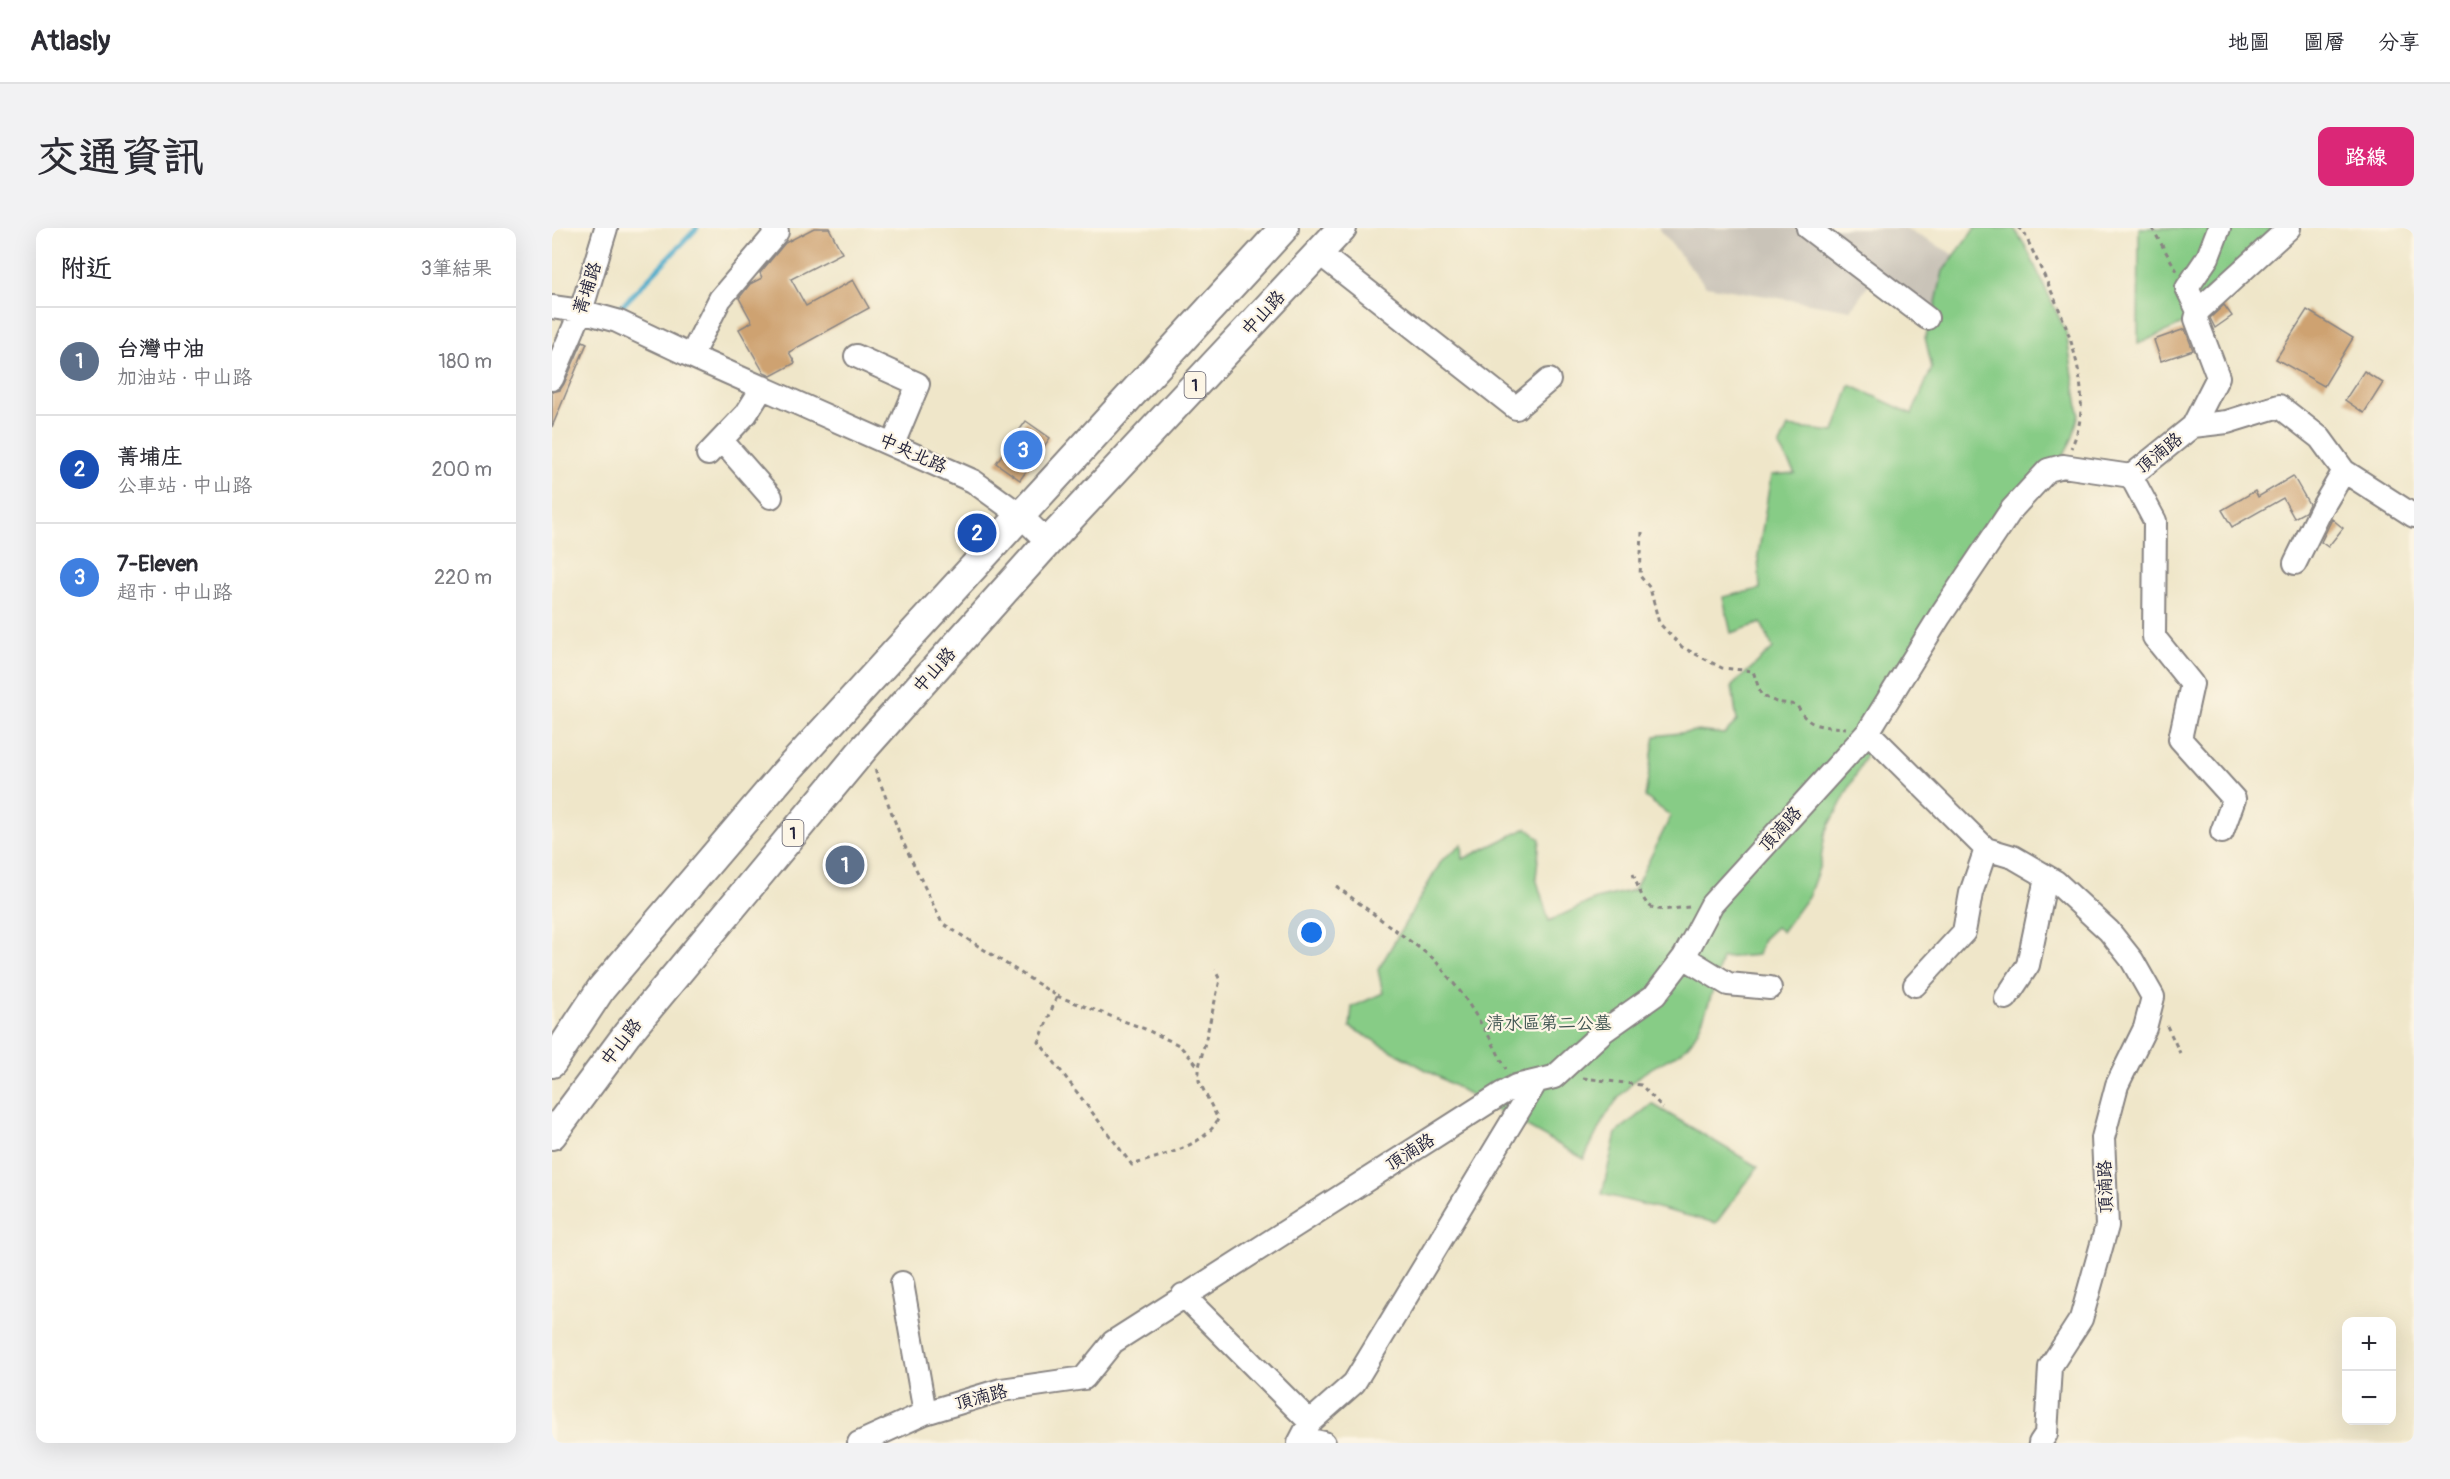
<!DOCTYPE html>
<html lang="zh-TW">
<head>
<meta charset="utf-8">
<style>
  :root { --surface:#fff; --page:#f2f2f3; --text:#2b2b33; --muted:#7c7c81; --line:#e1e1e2; --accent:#db2777 }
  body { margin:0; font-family:Pangolin,"LXGW WenKai TC",sans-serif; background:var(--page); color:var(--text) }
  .controls { position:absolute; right:18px; bottom:18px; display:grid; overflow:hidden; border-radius:12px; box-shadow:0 6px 24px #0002 }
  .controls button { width:54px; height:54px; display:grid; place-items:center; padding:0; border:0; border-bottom:2px solid var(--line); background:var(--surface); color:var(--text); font:30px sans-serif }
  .you { position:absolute; left:760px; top:705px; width:21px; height:21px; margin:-15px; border:4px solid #fff; border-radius:50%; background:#1a73e8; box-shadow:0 0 0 9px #1a73e833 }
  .badge { display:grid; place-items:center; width:39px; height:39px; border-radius:50%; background:var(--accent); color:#fff; font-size:20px; font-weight:700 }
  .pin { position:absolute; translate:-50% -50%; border:3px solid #fff; box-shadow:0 2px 6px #0006 }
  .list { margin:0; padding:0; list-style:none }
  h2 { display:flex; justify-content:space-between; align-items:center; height:78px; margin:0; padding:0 24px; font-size:26px }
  h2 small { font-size:20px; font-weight:400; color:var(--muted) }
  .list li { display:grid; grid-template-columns:39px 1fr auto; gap:18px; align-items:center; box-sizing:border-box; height:108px; padding:0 24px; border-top:2px solid var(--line) }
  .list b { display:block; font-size:22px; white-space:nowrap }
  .list p { margin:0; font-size:20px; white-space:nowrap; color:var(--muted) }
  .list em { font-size:20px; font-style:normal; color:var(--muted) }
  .map { position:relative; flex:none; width:1862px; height:1215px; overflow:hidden; border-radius:12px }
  header { display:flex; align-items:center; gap:36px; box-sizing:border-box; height:84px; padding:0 30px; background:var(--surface); border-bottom:2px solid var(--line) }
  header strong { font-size:28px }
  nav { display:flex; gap:33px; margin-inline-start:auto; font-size:21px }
  .intro { display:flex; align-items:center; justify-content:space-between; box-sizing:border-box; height:144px; padding:0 36px }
  h1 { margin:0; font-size:42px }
  .button { padding:15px 27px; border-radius:12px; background:var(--accent); color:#fff; font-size:21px; font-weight:700 }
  main { display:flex; gap:36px; padding:0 36px }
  aside { flex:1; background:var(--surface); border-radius:12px; box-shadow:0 6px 24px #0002 }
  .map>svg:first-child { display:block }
  .industrial { fill:#c9c3b8 }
  .green { fill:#87cc86; stroke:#547760; stroke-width:1.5 }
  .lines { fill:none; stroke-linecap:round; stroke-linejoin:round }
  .stream { stroke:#4babca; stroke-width:5 }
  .building { fill:#cea271 }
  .minor-casing { stroke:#888482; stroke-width:26 }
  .major-casing { stroke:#888482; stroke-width:32 }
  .path { stroke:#888482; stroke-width:3; stroke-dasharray:4.5 4.5; stroke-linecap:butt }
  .minor { stroke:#fff; stroke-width:22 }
  .major { stroke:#fff; stroke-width:28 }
  .labels { text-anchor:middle; stroke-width:4.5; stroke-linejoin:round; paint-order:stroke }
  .shield { fill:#fcf5e5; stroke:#63616e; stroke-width:1.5 }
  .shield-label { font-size:16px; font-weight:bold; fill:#22223b }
  .street-label { font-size:18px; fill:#22223b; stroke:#fcf5e5 }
  .park-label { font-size:18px; fill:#405552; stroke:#fcf5e5 }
</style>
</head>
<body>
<header>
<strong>Atlasly</strong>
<nav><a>地圖</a><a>圖層</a><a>分享</a></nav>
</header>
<div class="intro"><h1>交通資訊</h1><a class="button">路線</a></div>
<main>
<aside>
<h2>附近<small>3筆結果</small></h2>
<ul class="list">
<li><span class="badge" style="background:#5c6f8a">1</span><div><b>台灣中油</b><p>加油站 · 中山路</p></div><em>180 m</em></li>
<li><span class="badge" style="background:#1a4fb4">2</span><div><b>菁埔庄</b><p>公車站 · 中山路</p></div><em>200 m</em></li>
<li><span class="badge" style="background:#3f7fe0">3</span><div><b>7-Eleven</b><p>超市 · 中山路</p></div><em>220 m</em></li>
</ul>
</aside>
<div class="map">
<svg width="1862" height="1215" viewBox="0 0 1862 1215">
  <rect width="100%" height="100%" fill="#fcf5e5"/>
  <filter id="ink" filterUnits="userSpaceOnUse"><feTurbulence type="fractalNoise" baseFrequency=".0167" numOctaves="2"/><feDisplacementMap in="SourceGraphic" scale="12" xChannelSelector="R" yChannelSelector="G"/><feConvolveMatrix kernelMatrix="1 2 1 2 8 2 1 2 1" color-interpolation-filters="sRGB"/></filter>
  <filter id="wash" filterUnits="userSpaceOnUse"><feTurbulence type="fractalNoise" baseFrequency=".008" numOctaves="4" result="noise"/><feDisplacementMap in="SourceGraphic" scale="24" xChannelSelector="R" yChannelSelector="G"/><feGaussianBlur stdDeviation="1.35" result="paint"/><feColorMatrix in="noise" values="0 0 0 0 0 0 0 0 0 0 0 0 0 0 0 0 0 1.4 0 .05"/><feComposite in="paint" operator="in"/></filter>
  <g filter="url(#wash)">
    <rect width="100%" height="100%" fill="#efe6c9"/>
    <path class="industrial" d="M1106,0H1352L1403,27L1391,43L1381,88L1317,56L1299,82L1154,58Z"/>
    <path class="green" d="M1423,0H1462L1474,19L1514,104L1527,185L1521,209L1510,230L1375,392L1309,537L1273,606L1268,637L1257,667L1230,704L1224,699L1211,711L1206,727L1170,730C1164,752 1153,794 1140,812C1128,830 1104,834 1088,848C1058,874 1048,897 1032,931L798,799L800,779L831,765L826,742L890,632L910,616L911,631L975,600L988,611L984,650L997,693L1044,671L1082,662L1119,588L1093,569L1103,508L1144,503L1172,506L1185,493L1180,458L1221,420L1209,395L1179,405L1171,369L1208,361L1206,328L1219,247L1243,245L1227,219L1236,199L1282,204L1298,157L1360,186L1380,140L1373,109L1381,88L1391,43Z
      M1587,0H1727L1654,64L1633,95L1586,116Z
      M1100,876L1206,939L1164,995L1050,966L1064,905Z"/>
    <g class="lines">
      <path class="stream" d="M58,83L70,78L145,0"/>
    </g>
    <g id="blocks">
      <path class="building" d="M262,0H277L290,25L239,51L254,78L301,52L317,80L237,124L243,135L219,148L212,145L187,101L200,94L187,70L198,56L210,50L208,45L233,15Z
        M1672,77L1680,88L1663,100L1658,90Z
        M1755,82L1801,110L1772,158L1724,131Z
        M1633,101L1641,122L1609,133L1602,112Z
        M31,113L35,115L0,199V164L8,162L12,156Z
        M1812,143L1831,155L1812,185L1793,172Z
        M474,193L498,210L468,252L444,235Z
        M1741,248L1757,276L1753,284L1742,290L1731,270L1680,299L1670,282L1703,263L1706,269Z
        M1780,291L1791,300L1776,319L1769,314Z"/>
    </g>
  </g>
  <g filter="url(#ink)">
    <use href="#blocks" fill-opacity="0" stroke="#888482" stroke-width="1.5"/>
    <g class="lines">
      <defs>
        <path id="minor" d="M1256,0L1375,90
          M767,25L964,180L997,152
          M0,79L29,83L65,93L139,128L421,253L468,287L496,314
          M1646,83L1635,60L1656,29L1667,0
          M139,128L168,71L225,4L221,0
          M304,128L366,156L341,216
          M0,151L29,83L54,0
          M1641,198L1675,194L1727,178L1768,210L1792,243L1862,288
          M170,213L219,269
          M156,226L194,186L211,159
          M1579,248L1603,293L1602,409L1640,456L1628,511L1682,571L1670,604
          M1743,335L1770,280L1792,243
          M1316,504L1434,621L1461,629L1504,654L1557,703L1580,732L1601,769L1593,800L1565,857L1551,910L1555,998L1529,1091L1498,1139L1494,1206L1488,1215
          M1132,729L1176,756L1218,760
          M1363,757L1412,704L1419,665L1434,621
          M1454,770L1476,737L1494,650
          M350,1055L373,1185
          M631,1067L758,1194
          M750,1210L772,1215
          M307,1215L373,1185L449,1162L532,1150L561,1114L949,866L964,858L1002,849L1052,803L1103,767L1132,729L1160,676L1316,504L1388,388L1460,281L1496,242L1511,238L1579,248L1641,198L1666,149L1644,91L1646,83L1737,0
          M747,1215L758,1194L802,1155L984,854"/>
        <path id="major" d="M0,835L49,761L231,547L732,0
          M0,907L75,806L314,518L496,314L790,0"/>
      </defs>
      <use href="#minor" class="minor-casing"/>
      <use href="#major" class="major-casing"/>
      <path class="path" d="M1466,0L1471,2C1498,64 1552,153 1519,220
        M1600,0L1625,43
        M1090,304L1088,348L1098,360L1107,395L1130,419L1170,440L1201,443L1209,467L1224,474L1245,477C1256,501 1270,498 1294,500
        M323,541L350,612L390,695L505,768L487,814L580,937C607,928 653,919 666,891L647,853V839L668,752L663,742
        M1081,646C1096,685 1096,684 1137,679
        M784,658L882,731L911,767L938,810L954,841
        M505,768L593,801L627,817L647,839
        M1615,798L1628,825
        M1031,850L1089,857L1111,880"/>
      <use href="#minor" class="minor"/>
      <use href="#major" class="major"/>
    </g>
  </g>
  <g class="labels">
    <g class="shield">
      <rect x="632.5" y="144" width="21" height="26" rx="4.5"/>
      <rect x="230.5" y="592" width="21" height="26" rx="4.5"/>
    </g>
    <g class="shield-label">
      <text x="643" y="163">1</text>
      <text x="241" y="611">1</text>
    </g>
    <g class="street-label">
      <text transform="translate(35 60) rotate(-72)" y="6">菁埔路</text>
      <text transform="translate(711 85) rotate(-47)" y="6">中山路</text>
      <text transform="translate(361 225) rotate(24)" y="6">中央北路</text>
      <text transform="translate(1607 225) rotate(-39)" y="6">頂湳路</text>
      <text transform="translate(382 442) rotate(-48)" y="6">中山路</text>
      <text transform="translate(1228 601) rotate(-48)" y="6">頂湳路</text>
      <text transform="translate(69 814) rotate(-52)" y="6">中山路</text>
      <text transform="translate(858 924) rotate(-32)" y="6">頂湳路</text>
      <text transform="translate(1553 959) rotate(-92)" y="6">頂湳路</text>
      <text transform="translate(429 1169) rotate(-15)" y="6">頂湳路</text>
    </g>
    <g class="park-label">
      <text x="997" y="801">清水區第二公墓</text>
    </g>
  </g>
</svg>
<div class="controls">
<button>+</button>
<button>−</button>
</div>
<div class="you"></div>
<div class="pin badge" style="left:293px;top:637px;background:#5c6f8a">1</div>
<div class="pin badge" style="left:425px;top:305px;background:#1a4fb4">2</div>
<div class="pin badge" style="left:471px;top:222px;background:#3f7fe0">3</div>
</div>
</main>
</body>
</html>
